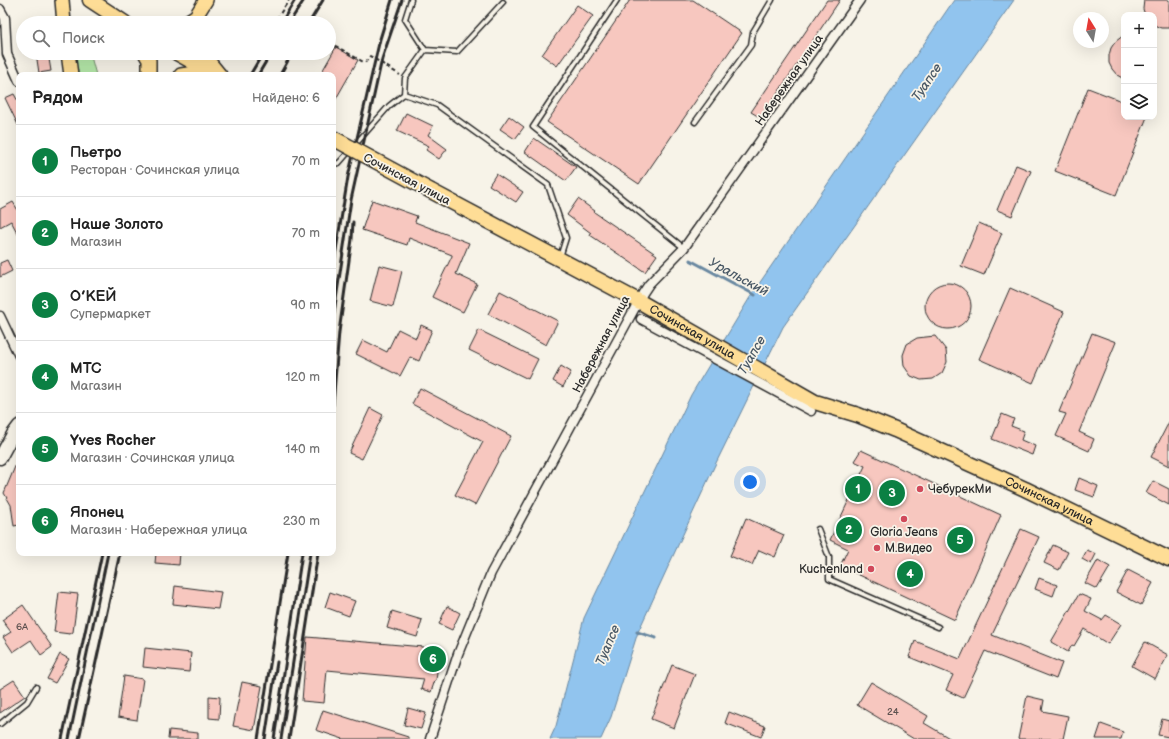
<!DOCTYPE html>
<html lang="ru">
<head>
<meta charset="utf-8">
<style>
  :root { --surface:#fff; --page:#f2f2f2; --text:#222; --muted:#767676; --line:#e0e0e0; --accent:#0b8043 }
  body { margin:0; font-family:"Balsamiq Sans",sans-serif; background:var(--page); color:var(--text) }
  .controls { position:absolute; right:12px; top:12px; display:grid; overflow:hidden; border-radius:8px; box-shadow:0 4px 16px #0002 }
  .controls button { width:36px; height:36px; display:grid; place-items:center; padding:0; border:0; border-bottom:1px solid var(--line); background:var(--surface); color:var(--text); font:20px sans-serif }
  .compass { position:absolute; left:1073px; top:12px; width:36px; height:36px; border-radius:50%; background:var(--surface); box-shadow:0 4px 16px #0002; rotate:349deg }
  .you { position:absolute; left:750px; top:482px; width:14px; height:14px; margin:-10px; border:3px solid #fff; border-radius:50%; background:#1a73e8; box-shadow:0 0 0 6px #1a73e833 }
  .badge { display:grid; place-items:center; width:26px; height:26px; border-radius:50%; background:var(--accent); color:#fff; font-size:13px; font-weight:700 }
  .pin { position:absolute; translate:-50% -50%; border:2px solid #fff; box-shadow:0 1px 4px #0006 }
  .list { margin:0; padding:0; list-style:none }
  h2 { display:flex; justify-content:space-between; align-items:center; height:52px; margin:0; padding:0 16px; font-size:17px }
  h2 small { font-size:13px; font-weight:400; color:var(--muted) }
  .list li { display:grid; grid-template-columns:26px 1fr auto; gap:12px; align-items:center; box-sizing:border-box; height:72px; padding:0 16px; border-top:1px solid var(--line) }
  .list b { display:block; font-size:15px; white-space:nowrap }
  .list p { margin:0; font-size:13px; white-space:nowrap; color:var(--muted) }
  .list em { font-size:13px; font-style:normal; color:var(--muted) }
  .icon { flex:none; width:22px; height:22px; fill:none; stroke:currentColor; stroke-width:2; stroke-linecap:round; stroke-linejoin:round }
  .map { position:relative; flex:none; width:1169px; height:739px; overflow:hidden }
  .search { position:absolute; background:var(--surface); box-shadow:0 4px 16px #0002; left:16px; top:16px; width:320px; height:44px; display:flex; align-items:center; gap:10px; box-sizing:border-box; padding:0 14px; border-radius:22px; color:var(--muted); font-size:15px }
  .panel { position:absolute; background:var(--surface); box-shadow:0 4px 16px #0002; left:16px; top:72px; width:320px; height:484px; border-radius:8px }
  .map>svg:first-child { display:block }
  .green { fill:#b5e8a9; stroke:#708a6a }
  .water { fill:#91c4ee; stroke:#6887a0 }
  .lines { fill:none; stroke-linecap:round; stroke-linejoin:round }
  .stream { stroke:#6887a0; stroke-width:3 }
  .building { fill:#f7c7bf; stroke:#2b2b2b }
  .service-casing { stroke:#2b2b2b; stroke-width:7 }
  .minor-casing { stroke:#2b2b2b; stroke-width:11 }
  .secondary-casing { stroke:#2b2b2b; stroke-width:15 }
  .primary-casing { stroke:#2b2b2b; stroke-width:16 }
  .trunk-casing { stroke:#2b2b2b; stroke-width:17 }
  .path { stroke:#2b2b2b; stroke-width:2; stroke-dasharray:4 3; stroke-linecap:butt }
  .service { stroke:#f7f3e8; stroke-width:4 }
  .minor { stroke:#f7f3e8; stroke-width:8 }
  .secondary { stroke:#f7f3e8; stroke-width:12 }
  .primary { stroke:#fedd96; stroke-width:13 }
  .trunk { stroke:#fedd96; stroke-width:14 }
  .rail { stroke:#2b2b2b; stroke-width:3 }
  .trunk-bridge-casing { stroke:#2b2b2b; stroke-width:17; stroke-linecap:butt }
  .trunk-bridge { stroke:#fedd96; stroke-width:14 }
  .poi-dot { fill:#d1495b; stroke:#f7f3e8; stroke-width:1.5 }
  .labels { text-anchor:middle; stroke-width:3.5; stroke-linejoin:round; paint-order:stroke }
  .number-label { font-size:10px; fill:#5e5250 }
  .street-label { font-size:12px; fill:#2b2b2b; stroke:#f7f3e8 }
  .poi-label { font-size:12px; fill:#2b2b2b; stroke:#f7f3e8; text-anchor:start }
  .water-label { font-size:13px; font-style:italic; fill:#4a5966; stroke:#f7f3e8 }
</style>
</head>
<body>
<div class="map">
<svg width="1169" height="739" viewBox="0 0 1169 739">
  <rect width="100%" height="100%" fill="#f7f3e8"/>
  <filter id="ink" filterUnits="userSpaceOnUse"><feTurbulence type="fractalNoise" baseFrequency=".025" numOctaves="2"/><feDisplacementMap in="SourceGraphic" scale="8" xChannelSelector="R" yChannelSelector="G"/><feConvolveMatrix kernelMatrix="1 2 1 2 8 2 1 2 1" color-interpolation-filters="sRGB"/></filter>
  <g filter="url(#ink)">
    <path class="green" d="M71,53H90L96,75H75Z"/>
    <path class="water" d="M954,0H1014L783,327L714,467L638,632L611,717L601,739H550L556,726L584,618L691,395L752,294Z"/>
    <g class="lines">
      <path class="stream" d="M690,260L755,295
        M637,632L656,638"/>
    </g>
    <path class="building" d="M630,0H693L742,33L639,184L547,122Z
      M827,0H840L761,118L751,112Z
      M1144,0H1169V28H1161L1154,25V15H1145L1143,9Z
      M577,5L593,16L557,66L542,55Z
      M1124,35V79L1117,75L1112,69L1109,63V55L1111,48L1115,42Z
      M336,47L358,60L333,104V75H320Z
      M36,53H48L51,71L39,73Z
      M1088,88L1124,102V117H1147L1116,195L1055,171Z
      M14,94L19,103V127L5,98Z
      M406,113L433,126L428,135L447,149L439,159L426,150L429,146L397,131Z
      M509,116L524,127L515,139L500,129Z
      M534,138L576,167L566,181L525,152Z
      M1016,165L1031,171L1012,216L997,210Z
      M496,174L523,192L516,202L489,185Z
      M578,199L595,211L594,212L657,255L645,272L590,235L591,233L567,215Z
      M372,200L417,216L415,222L469,243L456,274L477,284L463,312L432,297L452,256V255L409,238L407,245L362,230Z
      M13,202L19,212V236L11,221L0,227V209Z
      M979,223L1002,233L984,275L961,266Z
      M7,260L12,271L0,277V263Z
      M379,265L402,271L393,307L370,301Z
      M925 306a23 23 0 1 1 46 0a23 23 0 1 1-46 0Z
      M1010,288L1064,312L1033,383L979,359Z
      M500,291L558,321L546,345L488,314Z
      M421,325L432,330L419,361L410,357L400,376L356,354L363,340L387,352L398,329L416,338Z
      M479,330L538,359L528,379L469,350Z
      M1092,333L1116,342L1079,432L1094,439L1089,451L1056,436L1066,414L1059,412Z
      M935,336L946,350L947,362L942,373L933,379L921,380L911,376L904,366L903,355L907,344L917,338Z
      M561,366L571,372L563,387L553,381Z
      M420,388L511,436L475,505L455,495L483,442L412,404Z
      M370,408L383,415L362,459L349,453Z
      M1002,414L1014,419L1011,426L1024,431L1021,440L1035,446L1032,455L992,439Z
      M1169,422V466L1151,457Z
      M861,450L1001,515L955,620L840,566L848,549L830,540L865,466L854,461Z
      M19,457V525L14,526L11,505L4,493Z
      M1079,478L1098,486L1094,497L1075,490Z
      M1153,481L1169,489V505L1146,493Z
      M746,518L784,535L775,557L759,550L752,565L730,556Z
      M1021,529L1039,537L992,635L1062,663L1056,679L985,651L963,698L946,690L953,675L909,657L915,641L960,659Z
      M1053,545L1068,552L1059,570L1044,563Z
      M1087,550L1096,554L1091,564L1082,559Z
      M156,553H180L179,565L155,563Z
      M1098,560L1110,567L1097,589L1085,583Z
      M1128,570L1153,583L1141,605L1116,592Z
      M1039,578L1057,585L1053,596L1035,589Z
      M175,586L221,592L218,609L173,604Z
      M59,592L78,594L73,632L70,634L54,632Z
      M330,592L355,601L349,616L325,607Z
      M1079,594L1091,599L1085,611L1102,620L1106,615L1121,624L1108,644L1084,629L1074,646L1072,645L1068,652L1051,642Z
      M23,605L52,647L41,655L31,640L13,652L3,637L11,632L2,620Z
      M447,606L460,613L452,630L439,624Z
      M392,611L422,620L417,637L387,628Z
      M307,637L424,647L423,653L439,655L436,680H435L431,692L421,689L424,679L327,670L324,703L302,701Z
      M1145,642L1168,655L1155,679L1132,666Z
      M145,648L191,653L189,672L143,667Z
      M60,654L69,659L55,683L47,679Z
      M672,665L695,674L674,728L651,719Z
      M124,676L143,679L137,720L118,717Z
      M14,680L25,696L0,713V689Z
      M242,682L262,686L254,730L233,726Z
      M871,682L928,716L924,723L951,739H914L857,705Z
      M209,696L220,697L219,719L209,718Z
      M1027,696L1044,700L1042,711L1068,716L1063,739H1018Z
      M408,708L426,713L421,729L404,725Z
      M323,710L408,737V739H343L316,730Z
      M729,712L765,726L761,737L725,723Z
      M1162,719L1169,721V737L1158,735Z
      M1101,724L1123,732L1121,739H1096Z
      M169,730L198,733V739H168Z"/>
    <g class="lines">
      <defs>
        <path id="service" d="M617,0L533,127L684,248
          M425,50L457,52L503,2
          M404,94L405,78L425,50L405,19L411,0
          M695,122L751,45L753,32L772,0
          M333,164L339,163L389,106L404,94L437,105L548,185L566,238L560,257
          M818,529L829,557V579L938,627
          M0,724L27,702L36,687"/>
        <path id="minor" d="M0,9L5,18L7,54L19,81
          M0,316L19,356
          M641,319L811,411
          M430,739L458,654L491,573L643,293L649,284L684,248L860,0"/>
        <path id="secondary" d="M0,458L13,434L19,426"/>
        <path id="primary" d="M62,0L64,23
          M185,23L196,16L206,0
          M68,53L71,75
          M145,53L149,60V75
          M205,53L211,64L220,75
          M181,75L195,73L211,75"/>
        <g id="trunk">
          <path d="M90,0L125,23"/>
          <path d="M177,53L217,75"/>
          <path id="s1" d="M431,191L642,303L815,402L858,415L895,430L1025,489L1169,559"/>
        </g>
      </defs>
      <use href="#service" class="service-casing"/>
      <use href="#minor" class="minor-casing"/>
      <use href="#secondary" class="secondary-casing"/>
      <use href="#primary" class="primary-casing"/>
      <use href="#trunk" class="trunk-casing"/>
      <path class="path" d="M281,23L276,20L289,0
        M329,42L365,63L370,56L400,75"/>
      <use href="#service" class="service"/>
      <use href="#minor" class="minor"/>
      <use href="#secondary" class="secondary"/>
      <use href="#primary" class="primary"/>
      <use href="#trunk" class="trunk"/>
      <path class="rail" d="M281,23L295,0
        M289,23L304,0
        M309,23L323,0
        M250,75L263,53
        M258,75L271,53
        M280,75L292,53
        M333,268L348,177L380,39L392,0
        M333,319L351,200L382,59L402,0
        M333,405L339,332L352,239L353,222
        M62,739L102,553
        M69,739L108,553
        M79,739L120,553
        M258,739L288,553
        M265,739L277,662
        M274,739L302,553
        M281,739L310,553
        M289,739L318,553"/>
      <defs>
        <path id="trunk-bridge" d="M333,138L431,191"/>
      </defs>
      <use href="#trunk-bridge" class="trunk-bridge-casing"/>
      <use href="#trunk-bridge" class="trunk-bridge"/>
    </g>
  </g>
  <g class="poi-dot">
    <circle cx="920" cy="489" r="4"/>
    <circle cx="904" cy="519" r="4"/>
    <circle cx="877" cy="548" r="4"/>
    <circle cx="871" cy="569" r="4"/>
  </g>
  <g class="labels">
    <g class="number-label">
      <text x="22" y="630">6А</text>
      <text x="893" y="715">24</text>
    </g>
    <g class="street-label">
      <text transform="translate(789 80) rotate(-55)" y="4">Набережная улица</text>
      <text transform="translate(407 179) rotate(28)" y="4">Сочинская улица</text>
      <text dy="4" stroke="none"><textPath href="#s1" startOffset="297">Сочинская улица</textPath></text>
      <text transform="translate(601 344) rotate(-62)" y="4">Набережная улица</text>
      <text dy="4" stroke="none"><textPath href="#s1" startOffset="693">Сочинская улица</textPath></text>
    </g>
    <g class="poi-label">
      <text x="928" y="493">ЧебурекМи</text>
      <text x="904" y="536" text-anchor="middle">Gloria Jeans</text>
      <text x="885" y="552">М.Видео</text>
      <text x="863" y="573" text-anchor="end">Kuchenland</text>
    </g>
    <g class="water-label">
      <text transform="translate(926 82) rotate(-56)" y="5">Туапсе</text>
      <text transform="translate(739 276) rotate(29)" y="5">Уральский</text>
      <text transform="translate(751 355) rotate(-60)" y="5">Туапсе</text>
      <text transform="translate(607 645) rotate(-67)" y="5">Туапсе</text>
    </g>
  </g>
</svg>
<div class="controls">
<button>+</button>
<button>−</button>
<button><svg class="icon" aria-label="layers" viewBox="0 0 24 24"><path d="M12 4l9 5-9 5-9-5zM3 14l9 5 9-5"/></svg></button>
</div>
<svg class="compass" viewBox="-18 -18 36 36"><path d="M0-13l5 13h-10z" fill="#e53935"/><path d="M0 13l5-13h-10z" fill="#767676"/></svg>
<div class="you"></div>
<div class="pin badge" style="left:858px;top:489px">1</div>
<div class="pin badge" style="left:849px;top:530px">2</div>
<div class="pin badge" style="left:892px;top:493px">3</div>
<div class="pin badge" style="left:910px;top:574px">4</div>
<div class="pin badge" style="left:960px;top:540px">5</div>
<div class="pin badge" style="left:433px;top:659px">6</div>
<div class="search"><svg class="icon" aria-label="search" viewBox="0 0 24 24"><circle cx="10" cy="10" r="6"/><path d="M15 15l6 6"/></svg>Поиск</div>
<section class="panel">
<h2>Рядом<small>Найдено: 6</small></h2>
<ul class="list">
<li><span class="badge">1</span><div><b>Пьетро</b><p>Ресторан · Сочинская улица</p></div><em>70 m</em></li>
<li><span class="badge">2</span><div><b>Наше Золото</b><p>Магазин</p></div><em>70 m</em></li>
<li><span class="badge">3</span><div><b>О’КЕЙ</b><p>Супермаркет</p></div><em>90 m</em></li>
<li><span class="badge">4</span><div><b>МТС</b><p>Магазин</p></div><em>120 m</em></li>
<li><span class="badge">5</span><div><b>Yves Rocher</b><p>Магазин · Сочинская улица</p></div><em>140 m</em></li>
<li><span class="badge">6</span><div><b>Японец</b><p>Магазин · Набережная улица</p></div><em>230 m</em></li>
</ul>
</section>
</div>
</body>
</html>
